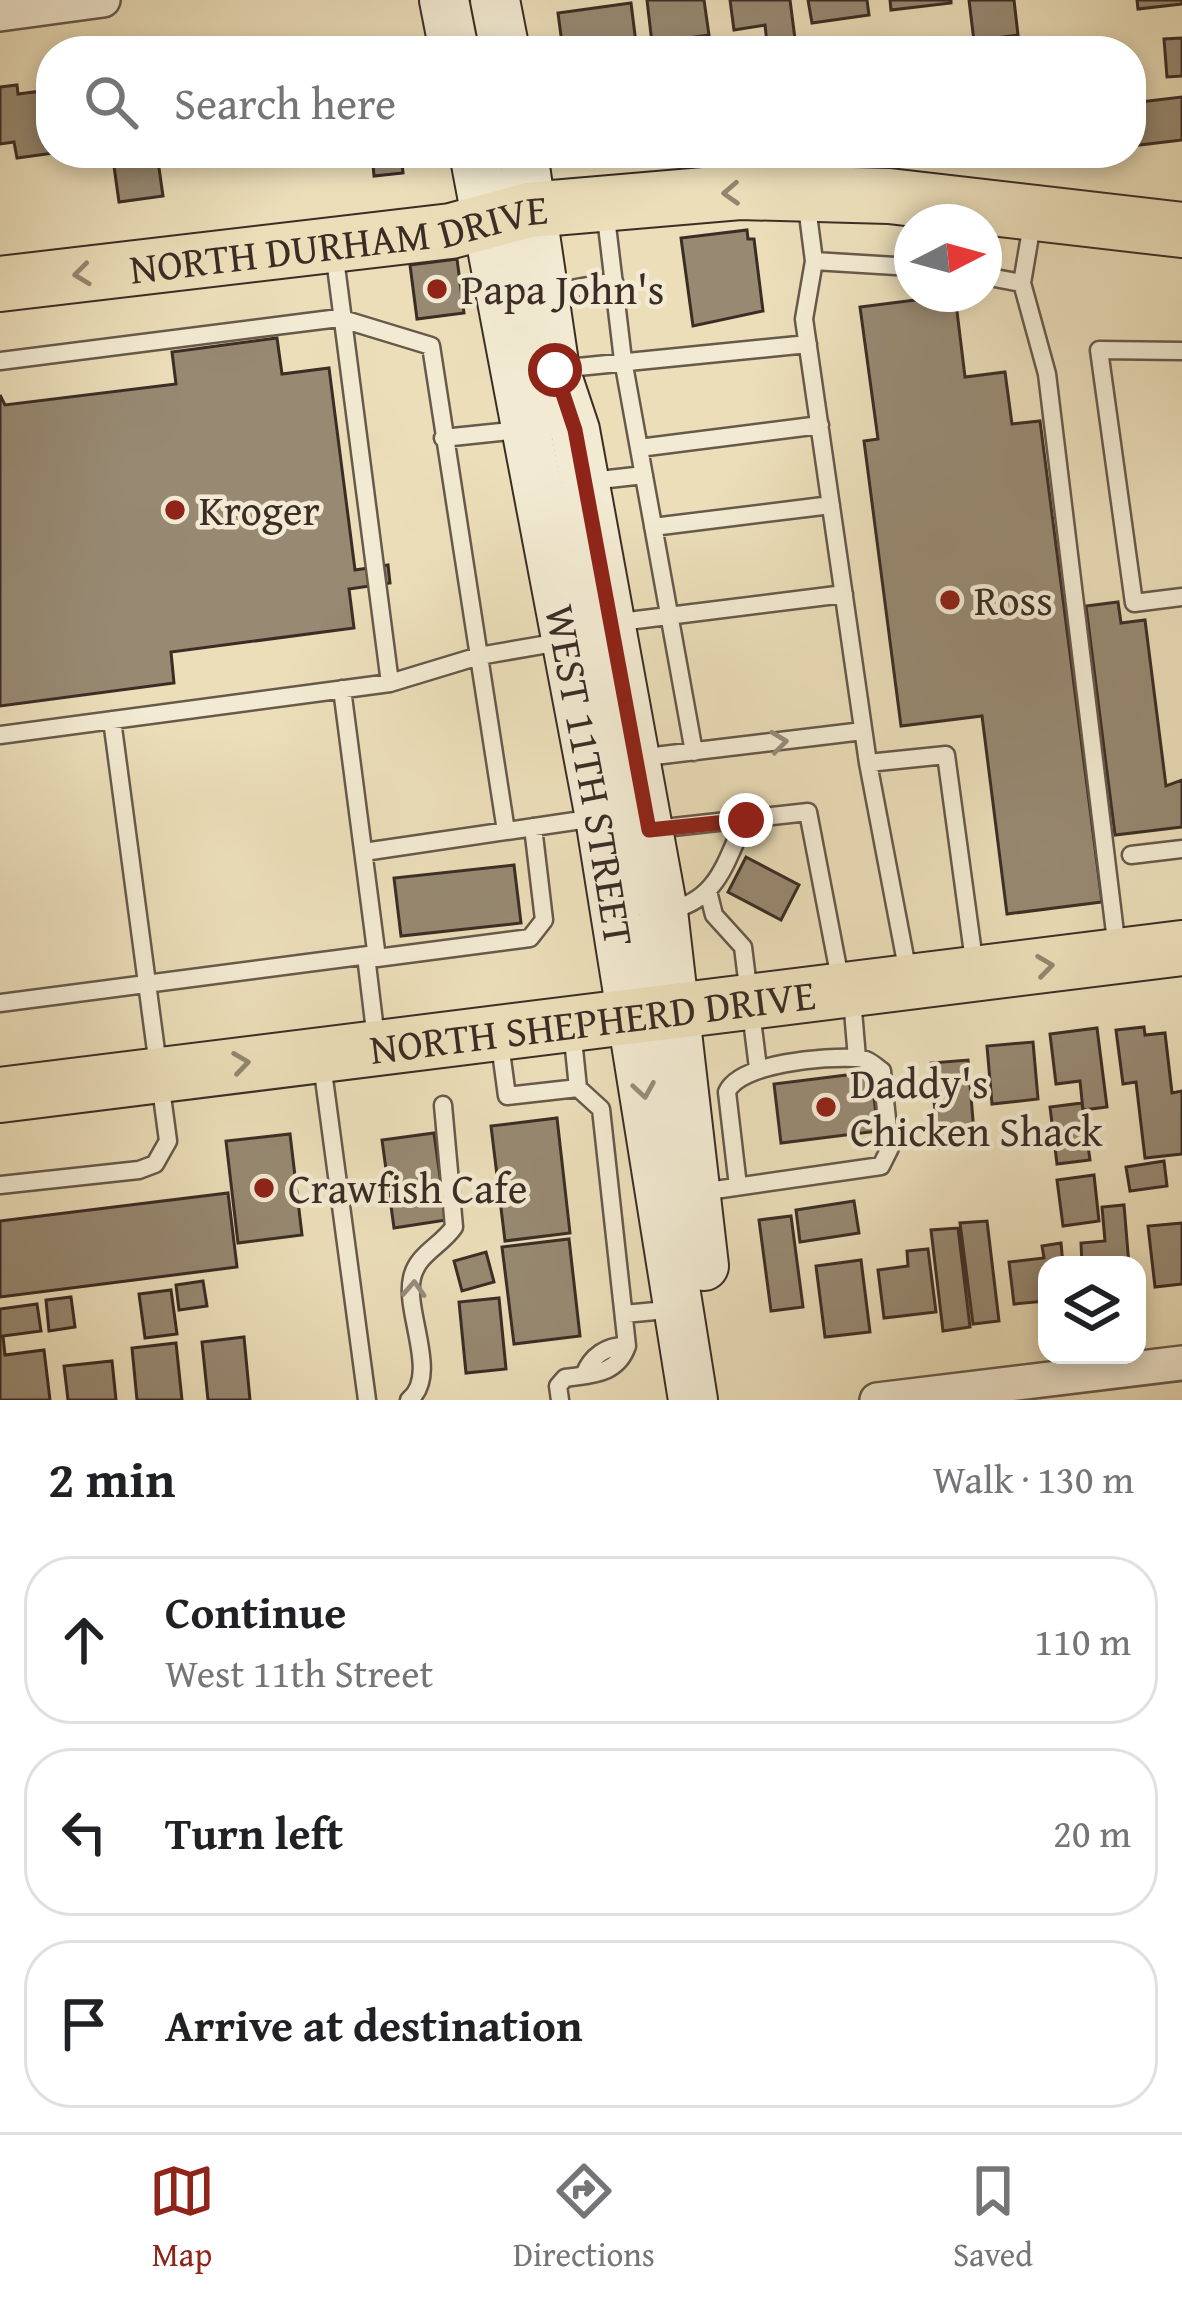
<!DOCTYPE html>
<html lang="en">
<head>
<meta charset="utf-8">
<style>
  :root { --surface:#fff; --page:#f2f2f2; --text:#202124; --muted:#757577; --line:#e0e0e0; --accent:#8f2418 }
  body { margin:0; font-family:"Gentium Book Plus",serif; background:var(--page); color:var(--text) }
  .controls { position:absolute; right:36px; bottom:36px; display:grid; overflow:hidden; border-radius:24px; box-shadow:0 6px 18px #0003 }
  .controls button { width:108px; height:108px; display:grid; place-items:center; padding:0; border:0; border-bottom:3px solid var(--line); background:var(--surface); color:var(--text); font:60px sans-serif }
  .compass { position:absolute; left:894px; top:204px; width:108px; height:108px; border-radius:50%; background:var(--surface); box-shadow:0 6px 18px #0003; rotate:84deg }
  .stop { position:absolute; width:36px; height:36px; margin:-27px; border:9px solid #8f2418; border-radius:50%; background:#fff }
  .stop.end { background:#8f2418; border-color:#fff; box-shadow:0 3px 12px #0008 }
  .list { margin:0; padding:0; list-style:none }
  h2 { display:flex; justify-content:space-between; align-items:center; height:156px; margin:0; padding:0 48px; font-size:51px }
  h2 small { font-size:39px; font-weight:400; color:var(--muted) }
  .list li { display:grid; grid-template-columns:78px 1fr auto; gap:36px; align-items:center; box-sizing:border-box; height:168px; margin:0 24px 24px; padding:0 24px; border:3px solid var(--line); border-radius:48px }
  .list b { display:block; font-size:45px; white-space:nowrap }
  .list p { margin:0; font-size:39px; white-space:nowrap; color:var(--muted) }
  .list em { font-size:39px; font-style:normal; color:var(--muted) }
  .icon { flex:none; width:66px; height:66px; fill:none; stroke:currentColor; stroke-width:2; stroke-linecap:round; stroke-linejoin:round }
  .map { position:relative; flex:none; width:1182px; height:1400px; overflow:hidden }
  .search { position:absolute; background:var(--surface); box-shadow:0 6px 18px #0003; left:36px; right:36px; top:36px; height:132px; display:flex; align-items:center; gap:30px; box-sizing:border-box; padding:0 42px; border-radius:48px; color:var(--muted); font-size:45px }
  .sheet { height:732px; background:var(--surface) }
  nav { display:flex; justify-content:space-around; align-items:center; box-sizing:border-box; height:168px; border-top:3px solid var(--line); background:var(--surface); font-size:33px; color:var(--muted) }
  nav a { display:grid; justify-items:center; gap:6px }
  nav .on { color:var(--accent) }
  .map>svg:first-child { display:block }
  .building { fill:#978972; stroke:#3b2d26; stroke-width:3 }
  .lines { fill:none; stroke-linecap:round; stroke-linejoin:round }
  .lane-casing { stroke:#67594b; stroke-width:21 }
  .street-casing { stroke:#67594b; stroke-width:38 }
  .secondary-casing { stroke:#3b2d26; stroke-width:52 }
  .primary-casing { stroke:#3b2d26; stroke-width:58 }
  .lane { stroke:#f2ead2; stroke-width:16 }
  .street { stroke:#f2ead2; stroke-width:33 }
  .secondary { stroke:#f2ead2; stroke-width:48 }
  .primary { stroke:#ebdeb9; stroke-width:54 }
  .oneway { stroke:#938670 }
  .oneway2 { stroke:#968c7c }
  .route { stroke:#8f2418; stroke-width:15 }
  .poi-dot { fill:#8f2418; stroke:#f2ead2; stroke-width:4.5 }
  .labels { text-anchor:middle; stroke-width:9; stroke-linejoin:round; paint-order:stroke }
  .street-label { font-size:42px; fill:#3b2d26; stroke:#f2ead2 }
  .poi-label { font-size:42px; fill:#3b2d26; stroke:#f2ead2; text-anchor:start }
</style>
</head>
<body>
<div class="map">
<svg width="1182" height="1400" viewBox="0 0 1182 1400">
  <rect width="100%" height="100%" fill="#ebdeb9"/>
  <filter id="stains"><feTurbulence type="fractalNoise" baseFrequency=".00167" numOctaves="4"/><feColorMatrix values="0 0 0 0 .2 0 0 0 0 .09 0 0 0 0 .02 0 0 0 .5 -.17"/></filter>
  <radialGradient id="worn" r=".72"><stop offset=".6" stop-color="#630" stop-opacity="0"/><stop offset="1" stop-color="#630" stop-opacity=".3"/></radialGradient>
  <path class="building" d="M647,0H704L709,35L652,43Z
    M730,0H790L795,39L767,43L765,25L734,30Z
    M808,0H867L869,15L812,23Z
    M890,0H951V3L891,10Z
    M969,0H1014L1018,35L974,41Z
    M1137,0H1182V4L1138,9Z
    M631,3L637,51H563L558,13Z
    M1182,38V76L1167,77L1164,39Z
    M396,40L398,51H336L335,49Z
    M17,85L18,94L42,91L44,109L51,108L54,153L17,158L14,142L0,144V87Z
    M1182,97V140L1131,146V103Z
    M372,153H401L403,173L374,176Z
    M157,154L163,196L119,202L113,159Z
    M747,230L748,239H754L763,311L693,326L681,238Z
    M457,259L464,313L417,319L410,265Z
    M955,295L965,377L1005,372L1012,424L1040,421L1102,902L1007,914L982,716L901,726L864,441L878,439L860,307Z
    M277,338L282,374L329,368L355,570L388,565L390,583L349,589L354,628L171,652L174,683L0,706V395L5,405L176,384L172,352Z
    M1118,602L1121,623L1145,620L1166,786L1182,780V827L1115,835L1086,606Z
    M746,857L799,885L781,920L728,892Z
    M514,865L521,923L401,936L394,878Z
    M1144,1027L1145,1035L1165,1033L1172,1093L1182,1091V1154L1145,1158L1136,1082L1123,1084L1116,1030Z
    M1097,1028L1107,1107L1083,1110L1080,1081L1056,1084L1050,1034Z
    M1033,1042L1038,1099L992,1104L987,1046Z
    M968,1060L975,1145L938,1148L931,1063Z
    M871,1072L878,1131L781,1143L774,1084Z
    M1082,1103L1090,1160L1057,1164L1050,1107Z
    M557,1118L570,1233L505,1241L491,1126Z
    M434,1133L446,1220L394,1228L382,1140Z
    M290,1134L302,1235L238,1243L226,1141Z
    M1164,1161L1167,1186L1130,1191L1126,1167Z
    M1094,1175L1099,1221L1063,1226L1057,1180Z
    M228,1193L237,1267L0,1297V1221Z
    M854,1201L859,1233L800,1242L796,1210Z
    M1124,1205L1129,1265H1082L1081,1243L1105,1241L1102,1207Z
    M791,1216L803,1307L771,1311L759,1220Z
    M987,1221L999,1321L973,1324L960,1223Z
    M1182,1223V1284L1155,1287L1148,1226Z
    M958,1228L970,1327L943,1331L931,1230Z
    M569,1239L580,1336L514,1344L502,1247Z
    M1061,1243L1063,1265H1047V1301L1014,1304L1009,1262L1044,1258L1042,1246Z
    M928,1249L936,1312L884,1318L878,1270L908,1266L907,1251Z
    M486,1252L494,1282L462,1291L454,1261Z
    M861,1260L870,1332L825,1337L816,1266Z
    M203,1281L207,1306L179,1310L176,1285Z
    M171,1290L177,1334L145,1338L139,1294Z
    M71,1297L75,1327L49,1331L46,1300Z
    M499,1298L506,1369L466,1373L459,1302Z
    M37,1304L41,1331L3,1336L5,1355L44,1350L50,1400H0V1309Z
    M244,1337L250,1400H208L202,1342Z
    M176,1343L182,1400H137L132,1348Z
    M112,1361L116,1400H68L64,1366Z"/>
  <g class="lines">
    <defs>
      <path id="lane" d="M806,199L814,261L804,319L868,763L908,973
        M605,209L623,360L694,752
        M334,251L390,683
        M814,261L912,267
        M984,276L1022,283L1047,374L1117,949
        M1022,283L1033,218
        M550,293L614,281
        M1182,351L1099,350L1134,603L1182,597
        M0,361L339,318L431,346L506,831
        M558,369L808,344
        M443,438L520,430
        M639,448L820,425
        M591,481L644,475
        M653,527L831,505
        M612,623L844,594
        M342,689L377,958L530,938L544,920L533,827
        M0,735L390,683L479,656L560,642
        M638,758L863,731
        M868,763L946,755L975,968
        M655,829L808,812L841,984
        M364,852L595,818
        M1131,855L1182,849
        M709,895L714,915L743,947L758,1068
        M665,911C717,903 725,863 745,820
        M366,956L376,1039
        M852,999L857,1058
        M0,1003L376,954
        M499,1037L507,1096L578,1088
        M322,1064L367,1400
        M0,1185L139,1170L155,1164L168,1141L112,720
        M701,1192L881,1166L890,1148L882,1071C874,1065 867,1058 856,1058C826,1056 739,1063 727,1092L738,1186
        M624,1314L677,1309
        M584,1375C591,1356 607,1345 627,1346
        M409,1400C440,1375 404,1313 412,1278C417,1254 441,1246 454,1227L443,1105
        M560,1400L558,1386L565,1378C591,1374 617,1375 627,1346L601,1109L578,1088L572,1029"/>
      <path id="street" d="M0,14L103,0
        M877,1400L1182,1363"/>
      <g id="secondary">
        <path d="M444,0L454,51"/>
        <path d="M495,0L505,51"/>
        <path id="s1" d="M474,153L600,818L693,1400"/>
        <path d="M523,153L555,370L575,430L663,911L704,1266"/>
      </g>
      <g id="primary">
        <path id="s2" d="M0,284L451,231L529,210L740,192L889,196L1182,230"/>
        <path id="s3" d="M0,1095L1182,948"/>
      </g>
    </defs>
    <use href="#lane" class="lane-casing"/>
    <use href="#street" class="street-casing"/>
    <use href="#secondary" class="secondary-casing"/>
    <use href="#primary" class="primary-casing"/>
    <use href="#lane" class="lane"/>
    <use href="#street" class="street"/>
    <use href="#secondary" class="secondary"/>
    <use href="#primary" class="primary"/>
  </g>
  <defs><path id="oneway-chevron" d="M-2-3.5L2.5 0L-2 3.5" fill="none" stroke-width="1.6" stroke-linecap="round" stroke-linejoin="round" transform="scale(3)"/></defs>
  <g class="oneway">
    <use href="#oneway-chevron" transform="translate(731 193) rotate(177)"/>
    <use href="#oneway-chevron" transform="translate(82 274) rotate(173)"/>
    <use href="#oneway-chevron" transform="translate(1045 966) rotate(-8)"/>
    <use href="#oneway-chevron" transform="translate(241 1063) rotate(-8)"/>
  </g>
  <g class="oneway2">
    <use href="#oneway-chevron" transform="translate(779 742) rotate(-7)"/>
    <use href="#oneway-chevron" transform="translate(644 1090) rotate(81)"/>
    <use href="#oneway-chevron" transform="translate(414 1289) rotate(-87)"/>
  </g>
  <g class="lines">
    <path class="route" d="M555,370L575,430L649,830L746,820"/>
  </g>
  <g class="poi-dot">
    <circle cx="437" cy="289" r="12"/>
    <circle cx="175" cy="510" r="12"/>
    <circle cx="950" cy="600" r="12"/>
    <circle cx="826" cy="1107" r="12"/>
    <circle cx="264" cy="1188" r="12"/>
  </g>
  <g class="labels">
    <g class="street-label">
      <text dy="15" stroke="none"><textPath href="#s2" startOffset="342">NORTH DURHAM DRIVE</textPath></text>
      <text dy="15" stroke="none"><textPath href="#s1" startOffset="633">WEST 11TH STREET</textPath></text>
      <text dy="15" stroke="none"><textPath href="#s3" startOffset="597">NORTH SHEPHERD DRIVE</textPath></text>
    </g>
    <g class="poi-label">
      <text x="461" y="304">Papa John's</text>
      <text x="199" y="525">Kroger</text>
      <text x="974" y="615">Ross</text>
      <text x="850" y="1098">Daddy's<tspan x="850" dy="48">Chicken Shack</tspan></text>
      <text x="288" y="1203">Crawfish Cafe</text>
    </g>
  </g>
  <rect width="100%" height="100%" filter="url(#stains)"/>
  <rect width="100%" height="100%" fill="url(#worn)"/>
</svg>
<div class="controls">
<button><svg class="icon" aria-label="layers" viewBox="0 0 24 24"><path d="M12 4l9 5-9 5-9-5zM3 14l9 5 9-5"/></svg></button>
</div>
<svg class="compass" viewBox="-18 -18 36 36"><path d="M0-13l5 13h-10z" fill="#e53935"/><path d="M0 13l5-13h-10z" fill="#757577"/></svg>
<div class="stop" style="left:555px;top:370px"></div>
<div class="stop end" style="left:746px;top:820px"></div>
<div class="search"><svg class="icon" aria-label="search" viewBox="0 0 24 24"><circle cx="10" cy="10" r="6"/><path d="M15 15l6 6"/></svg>Search here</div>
</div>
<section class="sheet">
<h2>2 min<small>Walk · 130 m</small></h2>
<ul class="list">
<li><svg class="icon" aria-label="ahead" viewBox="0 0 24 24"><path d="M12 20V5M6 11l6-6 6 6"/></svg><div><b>Continue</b><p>West 11th Street</p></div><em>110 m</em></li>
<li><svg class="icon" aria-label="left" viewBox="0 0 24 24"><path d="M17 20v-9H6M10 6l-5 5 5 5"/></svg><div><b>Turn left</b></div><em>20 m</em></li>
<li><svg class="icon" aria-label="arrive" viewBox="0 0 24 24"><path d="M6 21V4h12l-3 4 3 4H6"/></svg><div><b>Arrive at destination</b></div></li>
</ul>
</section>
<nav>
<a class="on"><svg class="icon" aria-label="map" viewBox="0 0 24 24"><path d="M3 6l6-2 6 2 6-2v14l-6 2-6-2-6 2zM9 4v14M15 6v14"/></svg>Map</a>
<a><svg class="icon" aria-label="directions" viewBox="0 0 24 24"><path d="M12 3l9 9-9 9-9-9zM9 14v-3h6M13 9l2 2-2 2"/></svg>Directions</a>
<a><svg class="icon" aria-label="saved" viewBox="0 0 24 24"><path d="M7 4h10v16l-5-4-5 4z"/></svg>Saved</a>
</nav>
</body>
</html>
